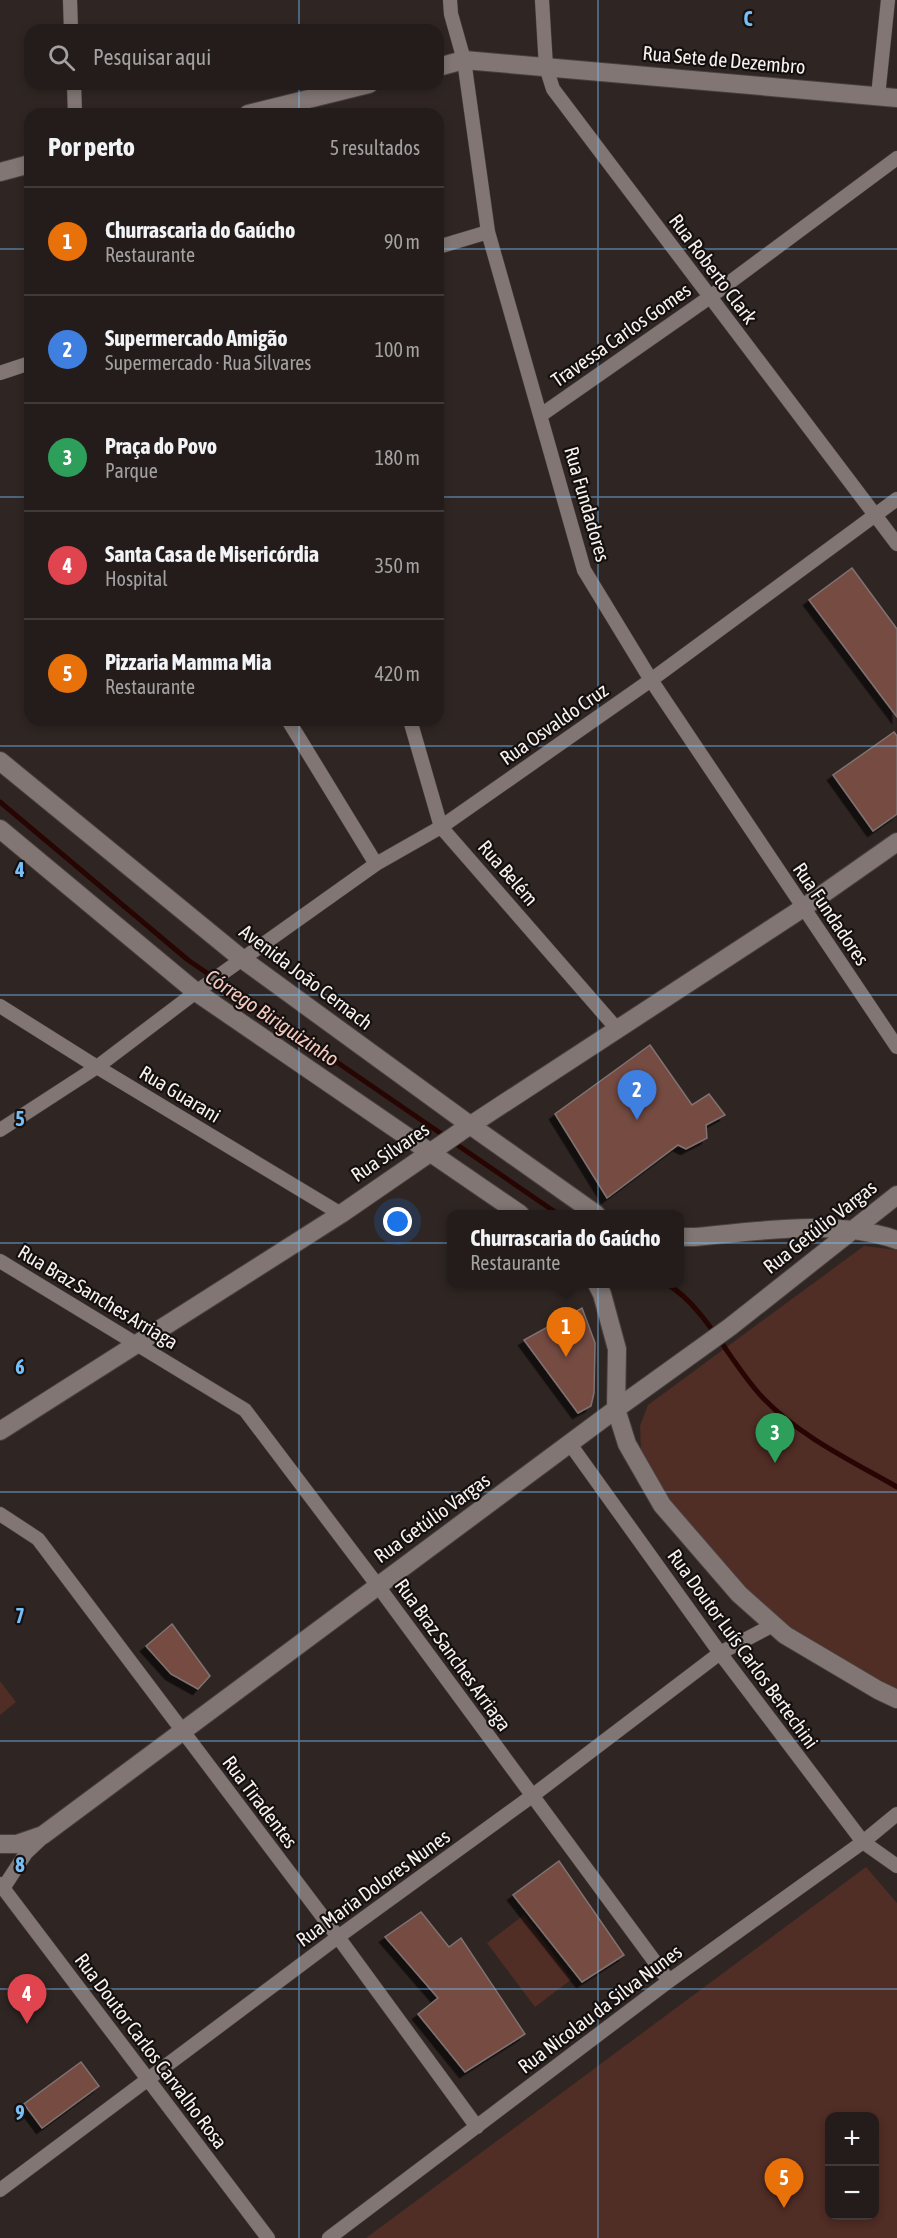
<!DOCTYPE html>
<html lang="pt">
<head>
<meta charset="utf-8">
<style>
  :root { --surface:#231c1a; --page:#2b2523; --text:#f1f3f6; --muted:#a3a1a2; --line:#403a39; --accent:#78bff7 }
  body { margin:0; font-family:"Asap Condensed",sans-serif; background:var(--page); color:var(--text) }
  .controls { position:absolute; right:18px; bottom:18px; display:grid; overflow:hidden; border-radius:12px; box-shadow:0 3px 9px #0003 }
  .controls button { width:54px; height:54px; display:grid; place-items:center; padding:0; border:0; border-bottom:2px solid var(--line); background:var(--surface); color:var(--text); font:30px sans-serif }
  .you { position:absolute; left:398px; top:1222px; width:21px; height:21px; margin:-15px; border:4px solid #fff; border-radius:50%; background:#1a73e8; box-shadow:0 0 0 9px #1a73e833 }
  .badge { display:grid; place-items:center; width:39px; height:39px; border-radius:50%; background:var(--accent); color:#fff; font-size:20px; font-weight:700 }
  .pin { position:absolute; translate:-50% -50px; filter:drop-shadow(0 2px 3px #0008) }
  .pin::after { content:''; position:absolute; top:32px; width:21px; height:18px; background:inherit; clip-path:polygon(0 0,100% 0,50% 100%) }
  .popup { position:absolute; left:447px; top:1210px; width:237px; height:78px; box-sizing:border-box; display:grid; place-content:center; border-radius:12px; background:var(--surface); filter:drop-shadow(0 2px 4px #0005); font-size:20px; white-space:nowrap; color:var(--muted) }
  .popup b { font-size:22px; color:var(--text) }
  .popup::after { content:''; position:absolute; left:50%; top:100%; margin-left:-12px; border:12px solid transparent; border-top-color:var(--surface) }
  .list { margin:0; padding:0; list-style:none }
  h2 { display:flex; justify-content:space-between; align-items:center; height:78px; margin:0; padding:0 24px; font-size:26px }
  h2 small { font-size:20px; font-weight:400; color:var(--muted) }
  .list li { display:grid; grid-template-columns:39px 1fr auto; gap:18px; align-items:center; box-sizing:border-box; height:108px; padding:0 24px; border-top:2px solid var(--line) }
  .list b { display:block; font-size:22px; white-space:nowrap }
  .list p { margin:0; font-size:20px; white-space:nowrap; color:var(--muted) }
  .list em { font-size:20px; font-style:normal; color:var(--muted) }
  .icon { flex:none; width:33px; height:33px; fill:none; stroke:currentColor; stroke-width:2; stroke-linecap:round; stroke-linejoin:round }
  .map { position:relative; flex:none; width:897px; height:2238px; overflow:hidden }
  .search { position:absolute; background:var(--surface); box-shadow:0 3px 9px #0003; left:24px; top:24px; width:420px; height:66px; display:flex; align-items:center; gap:15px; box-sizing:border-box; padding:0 21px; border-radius:18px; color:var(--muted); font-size:22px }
  .panel { position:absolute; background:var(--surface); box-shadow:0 3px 9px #0003; left:24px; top:108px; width:420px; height:618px; border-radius:18px }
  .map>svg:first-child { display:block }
  .green { fill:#502d25; fill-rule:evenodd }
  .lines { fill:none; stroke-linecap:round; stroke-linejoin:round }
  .stream { stroke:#270502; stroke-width:5 }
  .building { fill:#754b42; stroke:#7f7371; stroke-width:1.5; filter:url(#shadow) }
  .street-casing { stroke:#48413f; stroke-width:15 }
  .secondary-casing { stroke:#48413f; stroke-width:20 }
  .street { stroke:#817673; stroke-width:14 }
  .secondary { stroke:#817673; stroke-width:18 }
  .grid { fill:none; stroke:#78bff7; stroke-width:1.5; stroke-opacity:0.55 }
  .labels { text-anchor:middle; stroke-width:4.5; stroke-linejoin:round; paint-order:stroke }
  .street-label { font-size:20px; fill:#f7f1ef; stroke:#14100f }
  .water-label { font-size:21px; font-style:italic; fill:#f5c8be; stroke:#14100f }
  .grid-label { font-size:20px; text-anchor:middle; font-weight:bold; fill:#78bff7; stroke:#14100f; stroke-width:4.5; stroke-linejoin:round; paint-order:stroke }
</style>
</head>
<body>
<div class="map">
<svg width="897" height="2238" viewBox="0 0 897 2238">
  <defs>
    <filter id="shadow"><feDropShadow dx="-5.5" dy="5.5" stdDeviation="0" flood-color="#0009"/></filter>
  </defs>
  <rect width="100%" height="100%" fill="#2f2623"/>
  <path class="green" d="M864,1246L897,1250V1690L875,1680L787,1627L755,1602L687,1525L656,1479L641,1450L640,1426L648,1405Z
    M0,1681L16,1702L0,1715Z
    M866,1867L897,1903V2238H366ZM874,2116V2216H830V2116Z
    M524,1915L572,1979L535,2007L487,1943Z"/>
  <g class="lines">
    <path class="stream" d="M0,802L188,960L446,1137
      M453,1142L558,1214
      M667,1284C706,1307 731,1365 764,1399C801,1437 852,1461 897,1487"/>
  </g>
  <path class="building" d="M852,568L897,629V717L809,600Z
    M894,732L897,736V814L873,831L833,775Z
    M650,1045L692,1105L709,1094L725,1115L706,1125L707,1138L686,1149L678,1145L607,1198L555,1114Z
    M582,1308L595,1343L594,1393L591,1406L578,1413L524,1340Z
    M172,1624L210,1676L198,1689L171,1674L146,1646Z
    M559,1861L624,1955L582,1982L513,1895Z
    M421,1912L449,1947L461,1938L525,2034L465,2072L418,2014L438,1998L385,1937Z
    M81,2062L99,2086L42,2128L24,2104Z"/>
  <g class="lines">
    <defs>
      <path id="street" d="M70,0L71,30
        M450,0L451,14L464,60L488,232L584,570L651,680L897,1047
        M542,0L546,67L553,89L897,544
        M74,84L75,114
        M878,96L888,0
        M438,247L488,232
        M0,373L30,363
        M541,415L710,297L897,158
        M288,720L376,864
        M410,720L441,827L617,1029
        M0,1006L97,1067L341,1214
        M0,1130L97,1067L196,992L376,864L441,827L651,680L897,499
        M0,1261L245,1410L378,1586L669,1981
        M570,1444L720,1653L863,1842L897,1866
        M0,1514L38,1539L338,1937L477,2127
        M0,1884L268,2238
        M4,1887L26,1853L44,1836
        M0,2190L338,1937L532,1796L720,1653L773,1625
        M329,2238L669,1981L863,1842L897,1814"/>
      <path id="secondary" d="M438,67L464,60L897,98
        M248,114L369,84
        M0,172L30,164
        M0,761L242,959L470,1125L596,1214
        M0,829L196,992L520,1214
        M680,1237H695C758,1231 837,1219 897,1240
        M597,1284L602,1294L617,1349L616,1409L627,1444L662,1505L739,1594L785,1635L878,1690L897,1699
        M0,1431L341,1214L460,1132L803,908L897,842
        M0,1844H17L43,1835L616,1409L730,1327L897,1195"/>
    </defs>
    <use href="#street" class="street-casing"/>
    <use href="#secondary" class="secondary-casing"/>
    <use href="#street" class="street"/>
    <use href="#secondary" class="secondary"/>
  </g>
  <path class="grid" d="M299,0V30M598,0V2238M299,84V114M0,249H30M438,249H897M0,497H30M438,497H897M299,720V2238M0,746H897M0,995H897M0,1243H897M0,1492H897M0,1741H897M0,1989H897"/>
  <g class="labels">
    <g class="street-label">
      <text transform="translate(724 60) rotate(5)" y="7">Rua Sete de Dezembro</text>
      <text transform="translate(713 269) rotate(53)" y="7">Rua Roberto Clark</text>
      <text transform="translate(621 335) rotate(-35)" y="7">Travessa Carlos Gomes</text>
      <text transform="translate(587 504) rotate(74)" y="7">Rua Fundadores</text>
      <text transform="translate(554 724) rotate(-35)" y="7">Rua Osvaldo Cruz</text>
      <text transform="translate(508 873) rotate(49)" y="7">Rua Belém</text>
      <text transform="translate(831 914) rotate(56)" y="7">Rua Fundadores</text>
      <text transform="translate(306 977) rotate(37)" y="7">Avenida João Cernach</text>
      <text transform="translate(180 1094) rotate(31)" y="7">Rua Guarani</text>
      <text transform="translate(390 1152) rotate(-34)" y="7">Rua Silvares</text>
      <text transform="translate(820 1227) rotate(-38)" y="7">Rua Getúlio Vargas</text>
      <text transform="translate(98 1297) rotate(31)" y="7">Rua Braz Sanches Arriaga</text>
      <text transform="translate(432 1518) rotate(-36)" y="7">Rua Getúlio Vargas</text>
      <text transform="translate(743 1649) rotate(54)" y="7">Rua Doutor Luís Carlos Bertechini</text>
      <text transform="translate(453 1655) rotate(54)" y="7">Rua Braz Sanches Arriaga</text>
      <text transform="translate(260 1802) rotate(53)" y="7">Rua Tiradentes</text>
      <text transform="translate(373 1888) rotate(-36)" y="7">Rua Maria Dolores Nunes</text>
      <text transform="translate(600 2009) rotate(-37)" y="7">Rua Nicolau da Silva Nunes</text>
      <text transform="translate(151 2051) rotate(53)" y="7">Rua Doutor Carlos Carvalho Rosa</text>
    </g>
    <g class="water-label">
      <text transform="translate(272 1018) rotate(34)" y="7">Córrego Biriguizinho</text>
    </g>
  </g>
  <g class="grid-label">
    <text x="748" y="26">C</text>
    <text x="20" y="877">4</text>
    <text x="20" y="1126">5</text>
    <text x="20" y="1374">6</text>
    <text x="20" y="1623">7</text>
    <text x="20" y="1872">8</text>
    <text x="20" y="2120">9</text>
  </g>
</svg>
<div class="controls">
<button>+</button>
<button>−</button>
</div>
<div class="you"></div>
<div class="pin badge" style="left:566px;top:1357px;background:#e8710a">1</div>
<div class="popup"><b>Churrascaria do Gaúcho</b>Restaurante</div>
<div class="pin badge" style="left:637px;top:1120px;background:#3f7fe0">2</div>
<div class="pin badge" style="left:775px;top:1463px;background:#2e9e5b">3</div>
<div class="pin badge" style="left:27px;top:2024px;background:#e0444e">4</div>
<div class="pin badge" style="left:784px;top:2208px;background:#e8710a">5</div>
<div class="search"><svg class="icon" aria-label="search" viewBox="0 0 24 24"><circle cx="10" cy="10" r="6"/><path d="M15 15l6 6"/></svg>Pesquisar aqui</div>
<section class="panel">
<h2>Por perto<small>5 resultados</small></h2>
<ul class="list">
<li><span class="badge" style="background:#e8710a">1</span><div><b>Churrascaria do Gaúcho</b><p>Restaurante</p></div><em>90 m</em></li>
<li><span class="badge" style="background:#3f7fe0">2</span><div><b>Supermercado Amigão</b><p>Supermercado · Rua Silvares</p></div><em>100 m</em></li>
<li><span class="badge" style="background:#2e9e5b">3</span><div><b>Praça do Povo</b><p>Parque</p></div><em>180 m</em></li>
<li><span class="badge" style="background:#e0444e">4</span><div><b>Santa Casa de Misericórdia</b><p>Hospital</p></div><em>350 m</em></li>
<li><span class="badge" style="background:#e8710a">5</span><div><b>Pizzaria Mamma Mia</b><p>Restaurante</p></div><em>420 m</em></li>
</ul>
</section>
</div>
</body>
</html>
